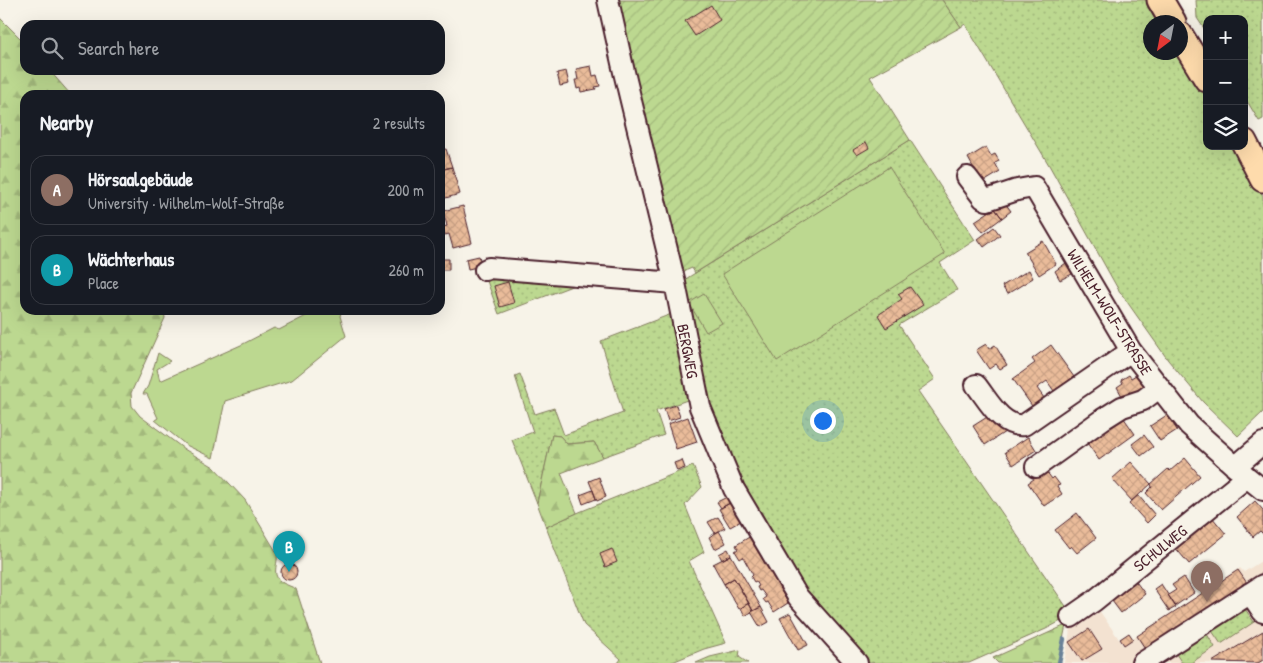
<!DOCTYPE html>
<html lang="en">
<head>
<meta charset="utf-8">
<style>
  :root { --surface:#171b24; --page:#242831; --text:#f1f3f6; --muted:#9ea1a6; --line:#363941; --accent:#d93025 }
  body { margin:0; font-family:"Patrick Hand",sans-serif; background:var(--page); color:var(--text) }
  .controls { position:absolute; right:15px; top:15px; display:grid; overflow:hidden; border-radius:10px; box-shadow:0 5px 20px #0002 }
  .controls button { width:45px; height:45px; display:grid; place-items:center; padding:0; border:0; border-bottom:1px solid var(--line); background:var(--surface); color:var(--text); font:25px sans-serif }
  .compass { position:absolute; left:1143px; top:15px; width:45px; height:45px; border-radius:50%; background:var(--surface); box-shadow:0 5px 20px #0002; rotate:212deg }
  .you { position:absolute; left:822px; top:420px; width:18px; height:18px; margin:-12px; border:4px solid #fff; border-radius:50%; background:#1a73e8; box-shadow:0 0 0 8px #1a73e833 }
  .badge { display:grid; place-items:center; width:32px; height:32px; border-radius:50%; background:var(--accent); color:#fff; font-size:16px; font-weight:700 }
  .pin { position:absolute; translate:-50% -41px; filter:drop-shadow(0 1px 2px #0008) }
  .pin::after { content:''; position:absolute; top:26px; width:18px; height:15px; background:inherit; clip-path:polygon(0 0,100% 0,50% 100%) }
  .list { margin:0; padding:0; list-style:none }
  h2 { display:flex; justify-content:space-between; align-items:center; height:65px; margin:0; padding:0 20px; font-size:21px }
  h2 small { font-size:16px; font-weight:400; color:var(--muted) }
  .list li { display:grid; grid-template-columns:32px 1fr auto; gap:15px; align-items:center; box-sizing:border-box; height:70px; margin:0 10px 10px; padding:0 10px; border:1px solid var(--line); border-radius:15px }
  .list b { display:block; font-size:19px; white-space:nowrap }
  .list p { margin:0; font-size:16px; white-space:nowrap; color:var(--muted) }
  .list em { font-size:16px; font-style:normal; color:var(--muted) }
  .icon { flex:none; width:28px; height:28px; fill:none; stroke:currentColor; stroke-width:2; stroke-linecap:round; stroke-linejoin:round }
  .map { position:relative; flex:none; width:1263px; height:663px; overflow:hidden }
  .search { position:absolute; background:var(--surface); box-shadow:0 5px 20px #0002; left:20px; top:20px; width:425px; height:55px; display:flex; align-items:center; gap:12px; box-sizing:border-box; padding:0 18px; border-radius:15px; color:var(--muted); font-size:19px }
  .panel { position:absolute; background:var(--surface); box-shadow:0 5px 20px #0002; left:20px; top:90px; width:425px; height:225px; border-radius:15px }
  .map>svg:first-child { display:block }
  .built { fill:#f3e2d1 }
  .grass { fill:url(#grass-dots); stroke:#837c5e }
  .forest { fill:url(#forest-firs); stroke:#837c5e }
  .park { fill:#bcd890; stroke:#837c5e }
  .garden { fill:url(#garden-furrows); stroke:#837c5e }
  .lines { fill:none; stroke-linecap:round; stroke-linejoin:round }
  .stream { stroke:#6a8298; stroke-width:4.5 }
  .building { fill:url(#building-cross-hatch); stroke:#4a1f2b }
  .minor-casing { stroke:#4a1f2b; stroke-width:24 }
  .major-casing { stroke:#4a1f2b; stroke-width:29 }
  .minor { stroke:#f7f3e8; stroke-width:20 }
  .major { stroke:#fedbac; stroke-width:25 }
  .labels { text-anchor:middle; stroke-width:4.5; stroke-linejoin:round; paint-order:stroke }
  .street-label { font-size:16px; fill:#4a1f2b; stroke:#f7f3e8 }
</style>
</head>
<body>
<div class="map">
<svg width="1263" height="663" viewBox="0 0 1263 663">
  <defs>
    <pattern id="grass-dots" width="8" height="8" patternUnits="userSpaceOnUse" patternTransform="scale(1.25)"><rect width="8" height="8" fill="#bcd890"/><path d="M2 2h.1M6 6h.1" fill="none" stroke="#a3b97c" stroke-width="1.8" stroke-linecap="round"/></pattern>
    <pattern id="forest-firs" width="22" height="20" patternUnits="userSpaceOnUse" patternTransform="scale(1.25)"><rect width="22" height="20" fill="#bcd890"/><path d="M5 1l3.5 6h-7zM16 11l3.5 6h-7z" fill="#a3b97c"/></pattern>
    <pattern id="garden-furrows" width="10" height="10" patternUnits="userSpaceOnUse" patternTransform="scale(1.25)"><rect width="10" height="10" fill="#bcd890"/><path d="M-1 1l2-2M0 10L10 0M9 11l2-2" fill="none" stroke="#a3b97c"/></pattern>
    <pattern id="building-cross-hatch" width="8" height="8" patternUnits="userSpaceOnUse" patternTransform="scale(1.25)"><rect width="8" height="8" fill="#eabc9a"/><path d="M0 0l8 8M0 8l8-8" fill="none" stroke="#caa185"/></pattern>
  </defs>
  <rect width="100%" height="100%" fill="#f7f3e8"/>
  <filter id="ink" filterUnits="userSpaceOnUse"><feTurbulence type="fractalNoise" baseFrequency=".02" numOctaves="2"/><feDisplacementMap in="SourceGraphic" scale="10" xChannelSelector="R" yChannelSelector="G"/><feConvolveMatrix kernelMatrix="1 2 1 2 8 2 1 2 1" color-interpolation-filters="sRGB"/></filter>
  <g filter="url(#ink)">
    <path class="built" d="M1263,560V663H1064L1071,625L1094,603L1123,645L1240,568L1244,572Z"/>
    <path class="grass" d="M942,0H1152L1165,22H1150V52H1180L1181,49L1207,93V146H1237L1263,196V412L1238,436L1203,402L1168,360L1118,289L1049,165L965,24L961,27Z
      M1196,0H1263V119L1259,121L1244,96V19H1207V33L1197,18Z
      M910,140L975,240L940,263L957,290L899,325L935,379L918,391L1072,615L1046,629L969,663H868L843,636L840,638L759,522L706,398L684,280Z
      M491,273L668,285L693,398L656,411L664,435L603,457L594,442L567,444L560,436L552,435L537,503L512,440L533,432L515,376L520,374L535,414L554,408L564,435L623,413L601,341L674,313L669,288L577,284L499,314L487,281Z
      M693,466L702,487L685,505L704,552L689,561L726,643L704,649L670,663H618L621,659L584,625L546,527L577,513Z
      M1243,606L1254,622L1221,644L1210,628Z
      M1205,631L1215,647L1191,663H1182L1174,651Z
      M740,650L739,657L748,663H696L710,657Z"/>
    <path class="forest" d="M0,18L25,43V70H49L71,95H25V310H164L165,318L131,393L132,406L140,416L184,449L214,467L245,500L277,553C279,562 271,573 280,581C285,585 291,586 296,589L320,663H0Z
      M552,435L560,436L567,444L594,442L603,457L561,473L577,513L546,527L537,503Z
      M1066,625L1058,663H998L993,658Z"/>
    <path class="park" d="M889,167L945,254L777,361L722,274Z
      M704,294L722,323L706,332L689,303Z
      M322,310H342L340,316L346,336L292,380L225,401L213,458L186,445L155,420L158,418L147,394H143L148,386L158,353L170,361L157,369L160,381L241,345L274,328L279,330L308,315H312Z"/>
    <path class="garden" d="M616,0H942L961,27L870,77L910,140L695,273L692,268L680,273Z"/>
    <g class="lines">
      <path class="stream" d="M1059,663L1064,639"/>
    </g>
    <path class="building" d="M711,5L720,20L695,36L685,21Z
      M591,66L593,76L597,75L600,86L595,87L596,89L581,92L580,88L577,89L575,80H578L576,69Z
      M566,71L569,84L560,86L557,73Z
      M866,142L869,148L857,155L853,150Z
      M986,147L991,156L995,154L999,161L995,163L1000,172L982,183L968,158Z
      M446,149L452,167L440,170V150Z
      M452,167L460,194L442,199L440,194V170Z
      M1002,199L1011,211L1002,218L993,206Z
      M463,206L472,243L453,248L449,234L445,235L443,227L447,226L443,211Z
      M995,209L1002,218L983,232L975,221L990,211V212Z
      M994,227L1000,235L984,247L978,239Z
      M1043,241L1056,264L1039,275L1025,252Z
      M479,256L482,266L468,269L466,259Z
      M440,259H449V270H440Z
      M1066,263L1072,274L1060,280L1055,271Z
      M1029,270L1033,278L1007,294L1002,286Z
      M508,282L514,303L500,307L494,286Z
      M910,287L923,305L886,328L878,315L902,299L898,294Z
      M986,344L989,349L995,345L1007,365L1000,369L996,364L989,369L976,350Z
      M1051,345L1074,377L1054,391L1047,381L1037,388L1044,398L1032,406L1013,379L1035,363L1032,359Z
      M1141,372L1149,386L1128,399L1125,394L1122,396L1117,387L1123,383L1121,380L1129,375L1131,378Z
      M676,405L680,417L668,421L664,409Z
      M992,414L1005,432L985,445L973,426Z
      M1121,414L1135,434L1099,460L1085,440Z
      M1167,415L1177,430L1160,441L1150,426Z
      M688,417L697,442L676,449L668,424Z
      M1144,435L1153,447L1141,456L1132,444Z
      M1028,437L1036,450L1013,465L1005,452Z
      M1185,458L1200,476L1161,510L1146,493L1152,487L1151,484L1168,469L1170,471Z
      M682,460L685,468L677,471L674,463Z
      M1131,462L1151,484L1132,501L1112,479Z
      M1046,471L1052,479L1054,477L1060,485L1057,486L1062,494L1044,506L1028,483Z
      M599,477L606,497L597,501L589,481Z
      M593,490L596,499L583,504L580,495Z
      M1138,495L1155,515L1147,523L1129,503Z
      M727,497L730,503L721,508L717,502Z
      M1255,501L1263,510V534L1260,531L1253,537L1237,517Z
      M730,503L741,521L730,527L719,509Z
      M1077,513L1096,538L1077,553L1071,546L1069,548L1055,530Z
      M718,517L725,528L715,533L708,522Z
      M1212,517L1226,534L1189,564L1174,546Z
      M719,531L726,543L715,549L709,537Z
      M751,536L788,603L774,612L768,602L766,603L763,599L766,597L761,590L759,591L757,587L759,586L756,581L754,582L751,577L753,575L743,557L740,559L735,551L738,549L736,545Z
      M612,549L617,562L605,567L600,554Z
      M728,549L731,555L722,560L719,554Z
      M731,555L761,607L753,611L734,578L724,584L713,564Z
      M281 572a8 8 0 1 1 16 0a8 8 0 1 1-16 0Z
      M1238,570L1249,586L1148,653L1137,636Z
      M1184,577L1194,593L1175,606L1168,595L1176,590L1172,585Z
      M734,578L749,603L739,609L724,584Z
      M1134,579L1145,594L1121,613L1109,597Z
      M1161,584L1176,607L1169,611L1154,589Z
      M749,603L753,611L745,616L741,608Z
      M761,607L769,622L760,627L751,612Z
      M790,613L808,645L798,650L780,618Z
      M1089,629L1102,649L1082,661L1069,642Z
      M1263,631V660L1258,663L1212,662Z
      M1129,633L1133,639L1124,645L1120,639Z"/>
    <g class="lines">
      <defs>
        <path id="minor" d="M608,0L624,72L675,283L700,407L734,489L798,597L857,663
          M967,177L983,198L987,200L1017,190L1034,187L1131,351L1189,425L1247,477L1263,490
          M485,270L489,268L675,283
          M976,385C988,400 1002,428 1024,425L1131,351
          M1036,467L1103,419L1122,407L1143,400L1159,388
          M1235,467L1263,443
          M1250,593L1263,612
          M1071,617L1094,601L1247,477
          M1142,663L1263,585"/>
        <path id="major" d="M1160,0L1173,22
          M1180,35L1207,79
          M1244,142L1263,179"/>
      </defs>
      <use href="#minor" class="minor-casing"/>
      <use href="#major" class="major-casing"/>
      <use href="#minor" class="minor"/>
      <use href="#major" class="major"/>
    </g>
  </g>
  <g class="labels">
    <g class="street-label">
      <text transform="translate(1110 312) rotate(58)" y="6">WILHELM-WOLF-STRASSE</text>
      <text transform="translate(688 351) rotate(79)" y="6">BERGWEG</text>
      <text transform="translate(1160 548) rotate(-39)" y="6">SCHULWEG</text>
    </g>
  </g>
</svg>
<div class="controls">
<button>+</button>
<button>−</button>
<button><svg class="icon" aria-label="layers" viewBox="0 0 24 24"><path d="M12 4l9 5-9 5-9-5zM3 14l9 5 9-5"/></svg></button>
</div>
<svg class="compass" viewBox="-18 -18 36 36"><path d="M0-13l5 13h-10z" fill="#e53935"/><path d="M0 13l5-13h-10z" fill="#9ea1a6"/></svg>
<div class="you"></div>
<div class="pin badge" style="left:1207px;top:602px;background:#8d6e63">A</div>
<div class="pin badge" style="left:289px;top:572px;background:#0f9aa8">B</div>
<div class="search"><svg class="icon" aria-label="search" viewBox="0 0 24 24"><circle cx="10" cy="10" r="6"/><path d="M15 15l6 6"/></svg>Search here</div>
<section class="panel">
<h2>Nearby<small>2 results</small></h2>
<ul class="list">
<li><span class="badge" style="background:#8d6e63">A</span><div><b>Hörsaalgebäude</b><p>University · Wilhelm-Wolf-Straße</p></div><em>200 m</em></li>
<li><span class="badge" style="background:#0f9aa8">B</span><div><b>Wächterhaus</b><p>Place</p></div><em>260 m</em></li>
</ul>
</section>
</div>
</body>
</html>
